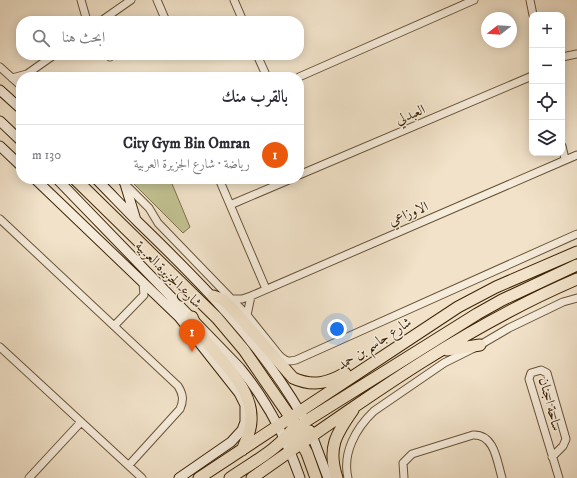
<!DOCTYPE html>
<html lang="ar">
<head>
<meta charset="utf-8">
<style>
  :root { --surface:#fff; --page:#f7f7f7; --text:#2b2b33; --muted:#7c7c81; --line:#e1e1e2; --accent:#ea580c }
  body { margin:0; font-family:"IM FELL DW Pica",Amiri,serif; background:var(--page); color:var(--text); direction:rtl }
  .controls { position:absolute; right:12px; top:12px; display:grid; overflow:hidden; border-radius:8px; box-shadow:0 2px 10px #0003 }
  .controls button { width:36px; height:36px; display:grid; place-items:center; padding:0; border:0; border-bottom:1px solid var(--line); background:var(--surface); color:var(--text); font:20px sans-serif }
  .compass { position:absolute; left:481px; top:12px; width:36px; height:36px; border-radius:50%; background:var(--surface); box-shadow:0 2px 10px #0003; rotate:253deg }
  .you { position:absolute; left:337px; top:329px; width:14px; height:14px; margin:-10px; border:3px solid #fff; border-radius:50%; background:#1a73e8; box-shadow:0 0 0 6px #1a73e833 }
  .badge { display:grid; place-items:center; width:26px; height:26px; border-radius:50%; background:var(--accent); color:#fff; font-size:13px; font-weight:700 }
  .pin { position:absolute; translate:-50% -33px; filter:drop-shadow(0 1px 2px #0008) }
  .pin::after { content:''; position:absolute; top:21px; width:14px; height:12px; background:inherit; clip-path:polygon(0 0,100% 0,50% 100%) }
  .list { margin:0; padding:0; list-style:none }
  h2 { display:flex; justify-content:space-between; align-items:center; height:52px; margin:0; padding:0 16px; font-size:17px }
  h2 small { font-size:13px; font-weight:400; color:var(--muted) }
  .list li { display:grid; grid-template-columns:26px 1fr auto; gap:12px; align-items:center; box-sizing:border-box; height:60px; padding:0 16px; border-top:1px solid var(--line) }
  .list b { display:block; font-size:15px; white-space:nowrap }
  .list p { margin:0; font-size:13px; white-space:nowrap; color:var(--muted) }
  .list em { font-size:13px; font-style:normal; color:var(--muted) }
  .icon { flex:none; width:22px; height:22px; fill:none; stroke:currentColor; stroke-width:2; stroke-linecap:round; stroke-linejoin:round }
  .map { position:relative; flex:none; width:577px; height:478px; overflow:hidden; direction:ltr }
  .search { position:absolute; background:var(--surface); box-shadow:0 2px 10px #0003; left:16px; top:16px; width:288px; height:44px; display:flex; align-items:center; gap:10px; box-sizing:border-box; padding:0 14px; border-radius:16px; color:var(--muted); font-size:15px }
  .panel { position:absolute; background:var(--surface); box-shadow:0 2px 10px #0003; left:16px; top:72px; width:288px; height:112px; border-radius:16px; direction:rtl }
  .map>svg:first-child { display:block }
  .green { fill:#c1c191; stroke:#7e724c }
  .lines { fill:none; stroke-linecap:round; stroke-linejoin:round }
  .street-casing { stroke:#695437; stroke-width:9 }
  .secondary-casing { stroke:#3c2406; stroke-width:11 }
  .primary-casing { stroke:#3c2406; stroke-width:13 }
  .street { stroke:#f6ecdc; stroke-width:7 }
  .secondary { stroke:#f6ecdc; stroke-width:9 }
  .primary { stroke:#f1e2c9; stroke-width:11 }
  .labels { text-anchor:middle; stroke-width:3; stroke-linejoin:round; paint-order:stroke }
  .street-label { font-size:14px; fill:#3c2406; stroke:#f6ecdc }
</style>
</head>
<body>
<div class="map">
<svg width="577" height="478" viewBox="0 0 577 478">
  <rect width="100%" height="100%" fill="#f1e2c9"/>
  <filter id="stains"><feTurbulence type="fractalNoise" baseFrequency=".005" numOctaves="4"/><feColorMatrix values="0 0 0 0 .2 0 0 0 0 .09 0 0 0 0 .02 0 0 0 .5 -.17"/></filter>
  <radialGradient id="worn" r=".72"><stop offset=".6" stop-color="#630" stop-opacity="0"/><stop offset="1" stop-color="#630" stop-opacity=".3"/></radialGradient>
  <path class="green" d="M129,179H170L190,227L183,233Z"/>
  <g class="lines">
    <defs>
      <path id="street" d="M81,0L87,21
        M157,0L166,21
        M234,0L243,21
        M530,0L533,15
        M101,21L131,0
        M109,55L110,57
        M257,55L267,77
        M562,57L577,54
        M0,67L21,86
        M299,77L474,0
        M12,78L27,74L54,55
        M562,146L565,159
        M299,175L532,76
        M120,179L149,208L158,223L247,315L279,355C285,361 288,362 296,360L577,234
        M219,179L266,289
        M230,205L291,179
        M0,219L178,386C183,394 184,400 180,409L129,465
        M232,299H242L251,296L577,155
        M247,315L251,296
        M114,326L144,295L143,283
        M0,347L142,478
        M552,457L563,446L566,439L547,373L541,370L531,373L529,379L559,478
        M29,478L81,422
        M348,478C342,453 356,428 374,411L444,363L480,345L509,328L563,302L577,298
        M404,478L403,463L412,454L473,435C495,434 497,462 502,478"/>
      <path id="secondary" d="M0,90L21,109
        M0,121L21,141
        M0,146L21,166
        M35,179L179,317L239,393L245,405V422L242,430L231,442L179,478
        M57,179L240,368C267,401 286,437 300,478
        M96,179C110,193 124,208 138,222C200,282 260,342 303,417
        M125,184L136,220
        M310,430L328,478"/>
      <path id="primary" d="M75,179L217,318L244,350L293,421L300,428L312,435
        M213,296L222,299L229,305L293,378C313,387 328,383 345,373
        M192,317C205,352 254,381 251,421C251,431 246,441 242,450
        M447,350L480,345
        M298,437L307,453L316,478
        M291,451L296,435L306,421L477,314L502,300L577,265
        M199,478L458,307L496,287L577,252
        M230,478C253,462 280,449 296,424
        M252,478C356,405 460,329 577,279
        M337,478C327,448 336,434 353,410"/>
    </defs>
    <use href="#street" class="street-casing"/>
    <use href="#secondary" class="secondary-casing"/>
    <use href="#primary" class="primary-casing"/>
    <use href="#street" class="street"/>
    <use href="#secondary" class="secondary"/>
    <use href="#primary" class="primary"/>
  </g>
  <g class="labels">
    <g class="street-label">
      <text transform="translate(410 114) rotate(-23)" y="5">العبدلي</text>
      <text transform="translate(408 213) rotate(-23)" y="5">الاوزاعي</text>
      <text transform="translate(169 274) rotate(45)" y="5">شارع الجزيرة العربية</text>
      <text transform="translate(374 343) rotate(-33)" y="5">شارع جاسم بن حمد</text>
      <text transform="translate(551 404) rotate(75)" y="5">ساحة اجنان</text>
    </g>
  </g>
  <rect width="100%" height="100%" filter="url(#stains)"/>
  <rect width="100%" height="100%" fill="url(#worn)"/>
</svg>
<div class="controls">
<button>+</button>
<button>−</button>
<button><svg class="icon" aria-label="locate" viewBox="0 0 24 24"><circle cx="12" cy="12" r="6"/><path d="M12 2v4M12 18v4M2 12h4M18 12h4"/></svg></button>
<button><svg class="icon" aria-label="layers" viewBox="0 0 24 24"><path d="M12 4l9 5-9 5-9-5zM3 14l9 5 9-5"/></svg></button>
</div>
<svg class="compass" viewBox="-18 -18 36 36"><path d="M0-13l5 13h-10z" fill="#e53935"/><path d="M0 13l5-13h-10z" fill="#7c7c81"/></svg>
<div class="you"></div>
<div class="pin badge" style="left:192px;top:352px">1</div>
<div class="search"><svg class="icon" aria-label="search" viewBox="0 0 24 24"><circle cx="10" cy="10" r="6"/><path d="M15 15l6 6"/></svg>ابحث هنا</div>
<section class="panel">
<h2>بالقرب منك<small></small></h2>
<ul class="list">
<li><span class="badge">1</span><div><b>City Gym Bin Omran</b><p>رياضة · شارع الجزيرة العربية</p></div><em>130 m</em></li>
</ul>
</section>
</div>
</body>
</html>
